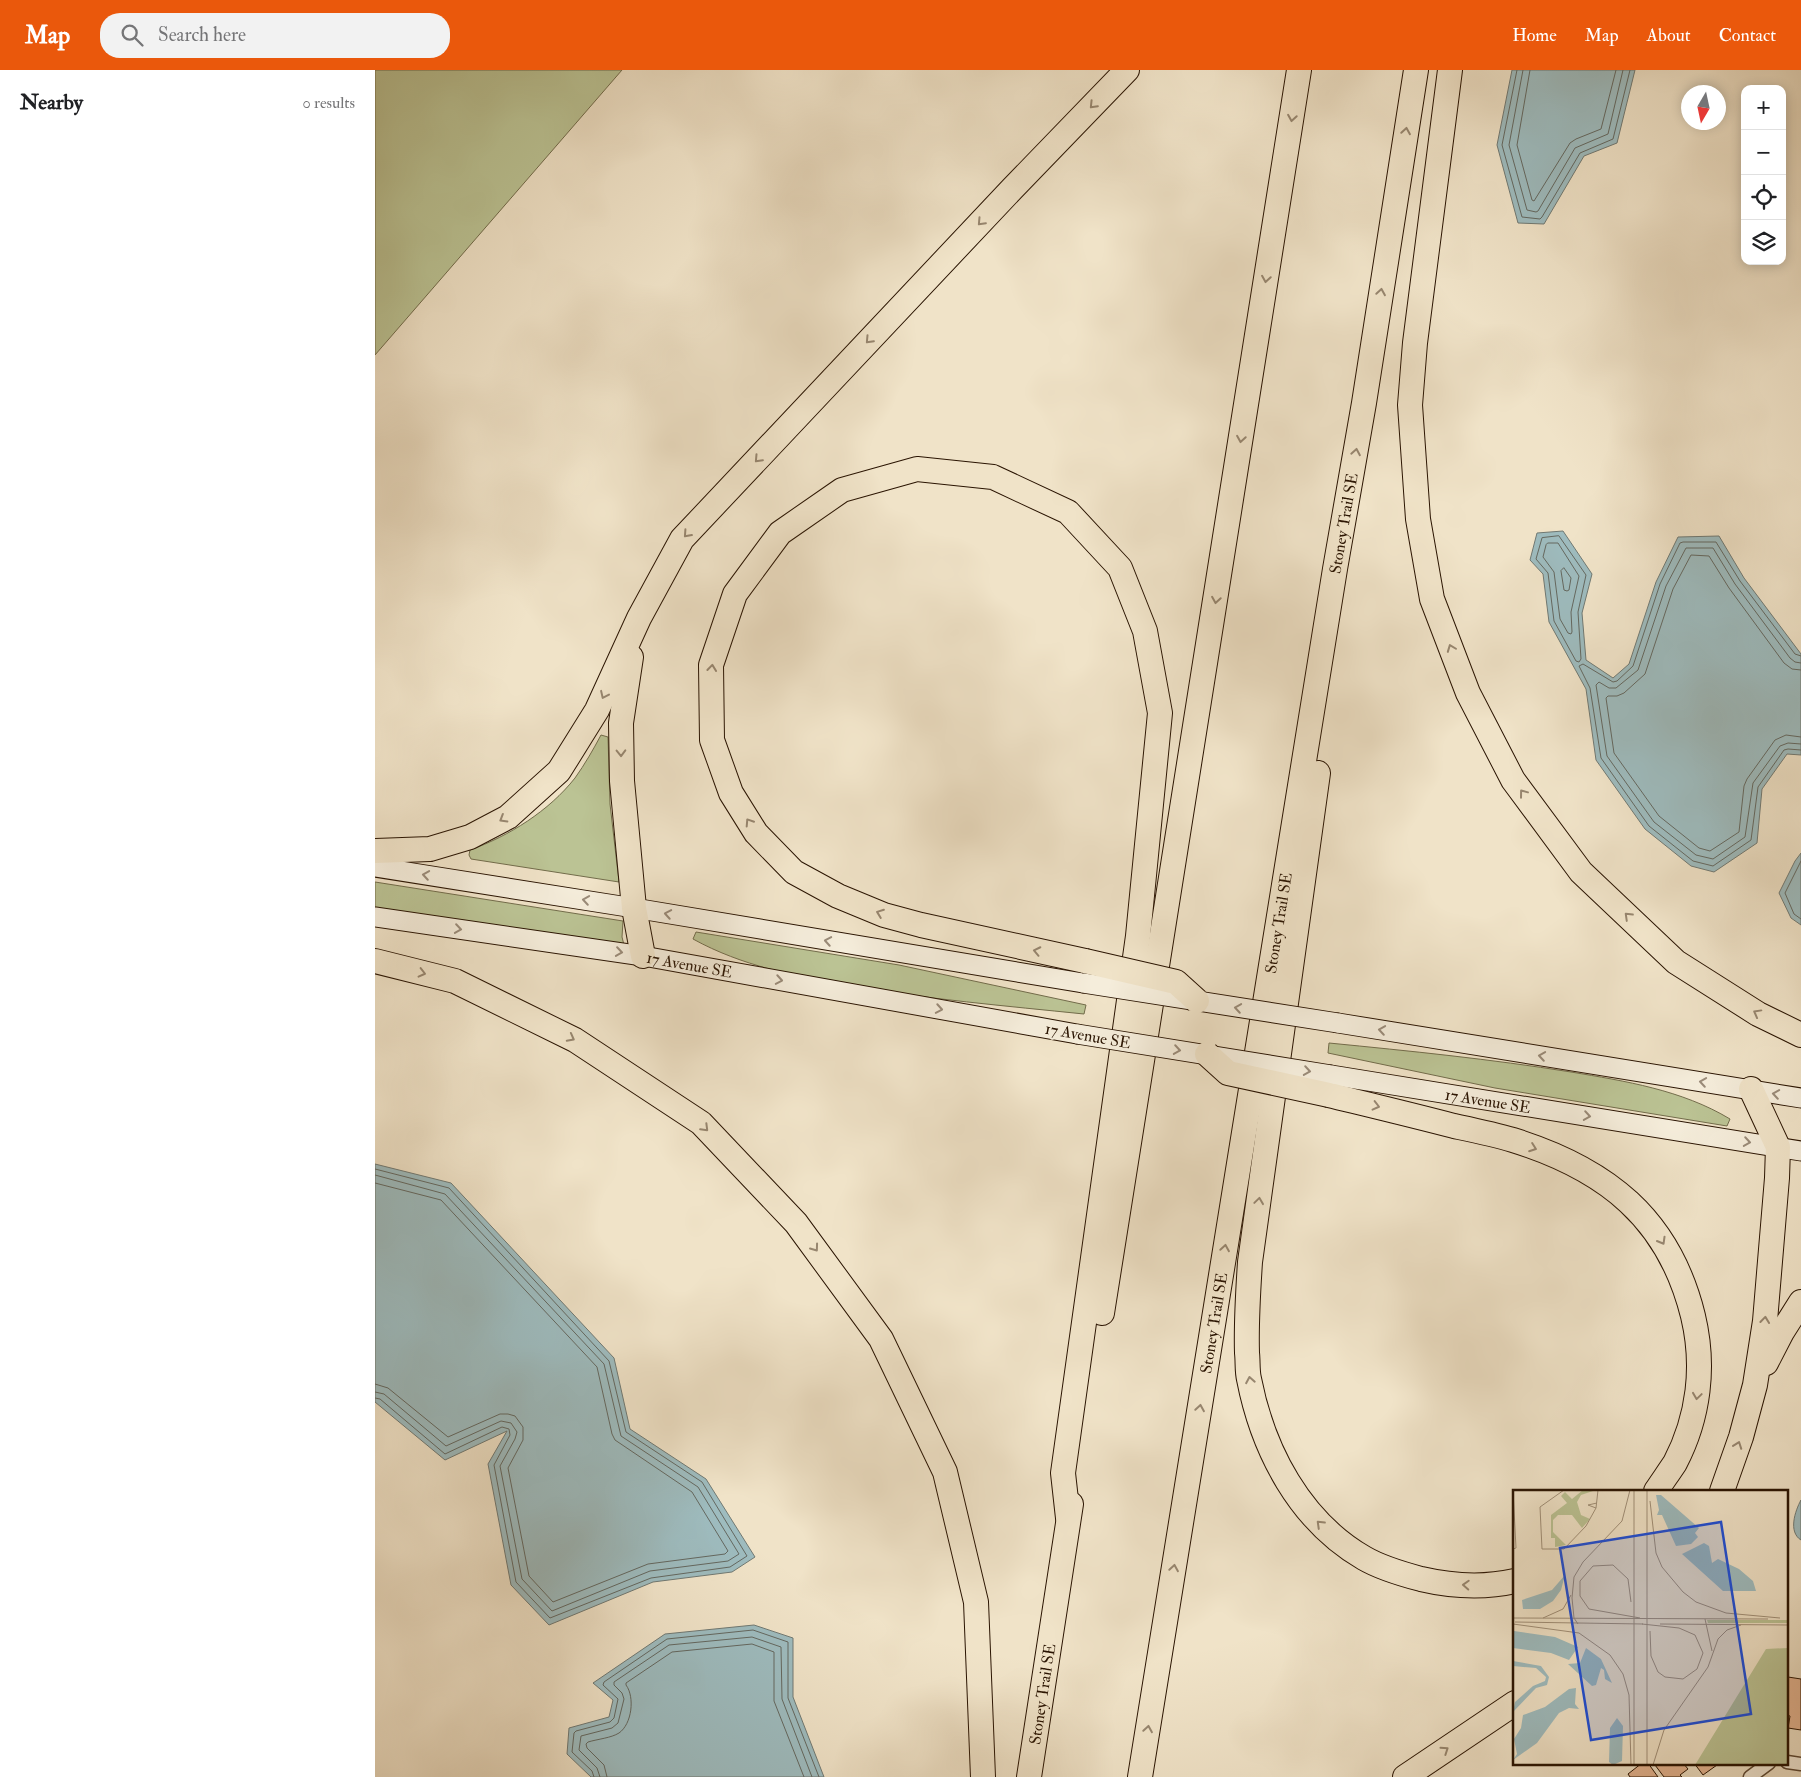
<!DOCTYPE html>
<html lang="en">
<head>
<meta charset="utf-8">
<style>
  :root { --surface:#fff; --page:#f2f2f2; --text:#202124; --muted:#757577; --line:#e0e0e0; --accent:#ea580c }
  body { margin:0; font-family:"IM FELL Double Pica",serif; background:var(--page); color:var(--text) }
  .controls { position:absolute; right:15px; top:15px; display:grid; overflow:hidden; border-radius:10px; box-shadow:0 2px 12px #0003 }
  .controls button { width:45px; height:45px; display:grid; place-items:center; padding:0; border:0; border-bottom:1px solid var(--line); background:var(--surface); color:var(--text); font:25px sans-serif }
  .compass { position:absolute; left:1306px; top:15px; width:45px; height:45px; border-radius:50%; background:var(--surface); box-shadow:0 2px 12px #0003; rotate:189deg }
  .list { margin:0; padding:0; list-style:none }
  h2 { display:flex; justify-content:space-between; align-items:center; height:65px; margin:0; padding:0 20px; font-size:21px }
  h2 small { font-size:16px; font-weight:400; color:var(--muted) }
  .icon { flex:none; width:28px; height:28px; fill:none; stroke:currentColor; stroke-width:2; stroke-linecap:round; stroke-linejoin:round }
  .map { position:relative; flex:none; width:1426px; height:1707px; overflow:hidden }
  header { display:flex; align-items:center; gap:30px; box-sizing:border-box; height:70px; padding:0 25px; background:var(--accent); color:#fff }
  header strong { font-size:24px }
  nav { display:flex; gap:28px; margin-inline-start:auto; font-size:18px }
  .search { width:350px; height:45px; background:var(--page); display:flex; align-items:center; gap:12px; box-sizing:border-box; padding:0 18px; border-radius:20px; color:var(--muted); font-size:19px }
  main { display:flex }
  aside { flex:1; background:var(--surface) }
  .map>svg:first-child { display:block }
  .green { fill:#bbc394; stroke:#726c4b }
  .water { fill:#9ebcbf; stroke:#707973 }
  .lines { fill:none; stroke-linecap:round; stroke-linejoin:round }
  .shore { stroke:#646860; stroke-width:1 }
  .building { fill:#e4b592; stroke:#2a1402 }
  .minor-casing { stroke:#5c4834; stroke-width:15 }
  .secondary-casing { stroke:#2a1402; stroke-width:21 }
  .motorway-casing { stroke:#2a1402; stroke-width:26 }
  .minor { stroke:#f5eddb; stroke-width:12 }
  .secondary { stroke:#f5eddb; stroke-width:19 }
  .motorway { stroke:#f0e3c8; stroke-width:24 }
  .secondary-bridge-casing { stroke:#2a1402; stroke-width:21; stroke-linecap:butt }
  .motorway-bridge-casing { stroke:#2a1402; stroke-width:26; stroke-linecap:butt }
  .secondary-bridge { stroke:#f5eddb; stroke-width:19 }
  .motorway-bridge { stroke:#f0e3c8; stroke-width:24 }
  .oneway { stroke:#97866f }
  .oneway2 { stroke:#9a8b79 }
  .labels { text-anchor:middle; stroke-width:4; stroke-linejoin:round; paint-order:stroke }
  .street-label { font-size:16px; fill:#2a1402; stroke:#f5eddb }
  .inset-road { fill:none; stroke:#a19079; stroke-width:1 }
  .view { fill:#1d4ed8; fill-opacity:0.15; stroke:#1d4ed8; stroke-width:2.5 }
  .inset-edge { fill:none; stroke:#2a1402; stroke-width:2.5 }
</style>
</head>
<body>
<header>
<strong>Map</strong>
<div class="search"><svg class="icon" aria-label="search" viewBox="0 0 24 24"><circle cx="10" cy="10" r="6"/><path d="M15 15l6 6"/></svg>Search here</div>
<nav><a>Home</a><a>Map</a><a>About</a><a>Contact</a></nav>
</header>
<main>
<aside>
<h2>Nearby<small>0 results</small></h2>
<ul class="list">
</ul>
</aside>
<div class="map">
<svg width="1426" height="1707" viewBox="0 0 1426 1707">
  <rect width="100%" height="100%" fill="#f0e3c8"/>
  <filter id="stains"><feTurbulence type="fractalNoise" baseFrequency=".004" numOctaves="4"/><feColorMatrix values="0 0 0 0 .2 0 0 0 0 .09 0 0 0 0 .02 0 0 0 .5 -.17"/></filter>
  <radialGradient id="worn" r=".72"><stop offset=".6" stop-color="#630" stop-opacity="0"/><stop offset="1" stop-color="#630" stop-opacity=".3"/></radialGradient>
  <path class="green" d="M0,0H247L0,285Z
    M226,665L233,667L235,734L244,812L96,789L94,785L95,780C134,766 174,741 200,708C210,694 218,680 226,665Z
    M0,812L248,851L247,867L249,875L0,840Z
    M321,862L524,895L711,935L709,944C631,936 552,929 474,916C420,906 367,896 318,869Z
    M954,973C1035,981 1115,989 1196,1002C1250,1011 1307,1020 1355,1049L1352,1056L1120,1018L953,983Z"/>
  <path class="water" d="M1137,0H1260L1242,73L1209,86L1169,154L1143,153L1122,75Z
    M1188,461L1217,504L1207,543L1211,590L1238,608L1254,594L1281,512L1303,467L1344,466L1369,508L1426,584V685L1412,684L1387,719L1382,773L1339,802L1316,796L1270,759L1221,690L1211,619L1174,552L1168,504L1155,490L1162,463Z
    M1426,783V855L1416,848L1404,823L1420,791Z
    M0,1094L76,1113L239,1288L255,1359L331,1409L380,1487L357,1502L278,1512L174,1555L136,1515L113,1394L132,1361L70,1390L0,1332Z
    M1426,1430V1470C1413,1462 1420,1441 1426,1430Z
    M379,1555L418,1568V1627L449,1707H216L192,1684L194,1658L234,1647L238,1630L218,1613L290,1564Z"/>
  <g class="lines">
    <path class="shore" d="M1142,0L1127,75L1147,147L1165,149L1167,147L1205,83L1238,69L1255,0
      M1148,0L1134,75L1152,140L1161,142L1163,141L1200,78L1233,64L1248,0
      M1155,0L1142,75L1157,130L1159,131L1195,73L1201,69L1226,59L1241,0
      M1184,466L1211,505L1203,542L1206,589L1204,592L1201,591L1179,551L1173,503L1161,489L1167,468Z
      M1173,473H1183L1204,506L1196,542L1197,562L1196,564L1193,563L1185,549L1179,502L1168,487L1171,475Z
      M1189,498L1196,508L1194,520L1192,521L1189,520L1186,501Z
      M1426,586L1420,584L1365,511L1341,472H1308L1305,473L1285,514L1258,596L1242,611L1238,612L1208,594L1204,596L1215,618L1226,688L1274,756L1318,791L1338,796L1376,770L1383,717L1409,680L1413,679L1426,680
      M1426,593L1420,592L1415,588L1360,514L1338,478H1311L1291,516L1263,600L1241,618H1234L1224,612L1221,615L1232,686L1279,752L1321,785L1338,789L1370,767L1378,713L1405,676L1413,673L1426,674
      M1426,600L1417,599L1409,593L1354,518L1334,486L1316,485L1298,519L1270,604L1249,623L1242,626H1233L1231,628L1239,683L1284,746L1324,778L1335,781L1364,762L1369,716L1372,709L1400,670L1411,665L1426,667
      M1426,791L1410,823L1419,844L1426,849
      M0,1099L74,1118L234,1291L251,1362L327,1412L372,1486L355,1497L276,1508L175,1548L141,1512L119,1395L135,1365L134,1359L127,1357L70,1384L5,1329L0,1328
      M0,1105L70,1124L229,1294L246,1366L323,1417L364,1484L353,1491L275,1501L177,1541L147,1509L125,1396L140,1369L142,1362L136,1353L126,1351L71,1376L9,1324L0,1322
      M0,1113L66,1130L222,1297L237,1364L240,1370L317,1422L353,1481L350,1484L273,1494L178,1532L154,1506L133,1398L148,1370V1357L140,1346L133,1344H125L73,1367L13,1318L0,1314
      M219,1707L217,1701L197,1682L199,1663L201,1661L235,1652L239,1648L243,1629L228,1615L229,1612L292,1569L378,1560L413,1572V1628L444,1707
      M225,1707L222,1698L204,1680L206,1666L237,1658L243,1653L249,1629L247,1623L239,1615V1612L294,1575L377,1567L406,1577L407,1629L437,1707
      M232,1707L229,1695L212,1678L211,1674L213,1672C223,1669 236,1668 244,1663C257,1654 260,1627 251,1615V1613L297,1582L377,1574L399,1582V1631L429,1707"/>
  </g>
  <path class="building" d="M1413,1607L1426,1609V1660L1413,1658L1415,1646L1412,1645Z
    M1267,1693H1273L1283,1707H1255L1253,1704Z
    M1282,1693H1308L1313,1699L1305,1705L1307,1707H1289L1280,1695Z
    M1319,1693H1340L1342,1695L1328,1705Z"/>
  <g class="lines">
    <defs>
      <path id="minor" d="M1412,1692L1426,1694
        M1375,1707L1394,1693"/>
      <g id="secondary">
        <path d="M0,797L259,838L708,913"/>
        <path id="s1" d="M0,847L268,886L702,964"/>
        <path d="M963,953L1426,1028"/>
        <path id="s2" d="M956,1005L1426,1081"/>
      </g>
      <g id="motorway">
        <path d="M1075,0L1040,273L1035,335L1043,449L1057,529L1093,623L1138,710L1206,802L1301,892L1383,944L1426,965"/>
        <path d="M256,587L246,653L247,711L259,838L268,886"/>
        <path d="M943,703L875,1192C873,1222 871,1252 872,1283C873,1291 872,1301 874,1309C888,1381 925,1451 989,1488C1006,1498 1027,1504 1046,1509C1076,1516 1109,1518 1140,1511"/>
        <path d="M0,781L55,779L95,767L133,747L184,701L222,640L264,548L307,469L637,119L752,0"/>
        <path d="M0,891L80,911L200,970L326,1053L421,1153L506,1269L570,1402L601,1532L608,1707"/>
        <path d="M954,1025C995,1035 1037,1045 1079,1056C1098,1060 1118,1064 1138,1070C1231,1099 1294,1148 1318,1246C1330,1296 1324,1347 1300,1393C1294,1402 1287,1412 1281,1421"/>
        <path d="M727,1243L924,0"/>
        <path d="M1391,1293L1407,1262L1426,1232"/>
        <path d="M1347,1421L1366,1367L1380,1315L1390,1251L1402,1108L1403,1077L1376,1019"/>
        <path d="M693,1448L688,1403L763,866L785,643L770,561L745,498L693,442L618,407L542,399L467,420L405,463L360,524L336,595L337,670L356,723L381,763L419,802L463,826L509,845L546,855L710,891"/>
        <path id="s3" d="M654,1707L696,1434"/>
        <path id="s4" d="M765,1707L960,499L989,333L1041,0"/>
        <path d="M1030,1707L1140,1633"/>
      </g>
    </defs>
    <use href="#minor" class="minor-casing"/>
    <use href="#secondary" class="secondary-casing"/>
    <use href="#motorway" class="motorway-casing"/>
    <use href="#minor" class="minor"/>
    <use href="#secondary" class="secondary"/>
    <use href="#motorway" class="motorway"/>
    <defs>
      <path id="secondary-bridge" d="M708,913L963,953
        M702,964L956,1005"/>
      <path id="motorway-bridge" d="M710,891L801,912L822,931
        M832,984L853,1003L954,1025"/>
    </defs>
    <use href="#secondary-bridge" class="secondary-bridge-casing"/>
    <use href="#motorway-bridge" class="motorway-bridge-casing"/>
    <use href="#secondary-bridge" class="secondary-bridge"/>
    <use href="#motorway-bridge" class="motorway-bridge"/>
  </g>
  <defs><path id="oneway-chevron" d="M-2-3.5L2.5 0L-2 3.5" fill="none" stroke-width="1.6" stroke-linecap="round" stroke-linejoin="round" transform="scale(1.25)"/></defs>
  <g class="oneway">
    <use href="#oneway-chevron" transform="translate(718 35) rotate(134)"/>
    <use href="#oneway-chevron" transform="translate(917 48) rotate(99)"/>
    <use href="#oneway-chevron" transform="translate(1031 61) rotate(-81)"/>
    <use href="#oneway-chevron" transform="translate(606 152) rotate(133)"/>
    <use href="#oneway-chevron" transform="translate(891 209) rotate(99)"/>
    <use href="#oneway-chevron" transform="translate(1006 222) rotate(-81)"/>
    <use href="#oneway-chevron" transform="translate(494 270) rotate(133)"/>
    <use href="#oneway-chevron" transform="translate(866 369) rotate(99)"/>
    <use href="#oneway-chevron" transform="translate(981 382) rotate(-80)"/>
    <use href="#oneway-chevron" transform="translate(383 389) rotate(133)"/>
    <use href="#oneway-chevron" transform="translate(312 464) rotate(132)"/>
    <use href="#oneway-chevron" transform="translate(841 530) rotate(99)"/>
    <use href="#oneway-chevron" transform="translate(1076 578) rotate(-111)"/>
    <use href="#oneway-chevron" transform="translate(337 598) rotate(-84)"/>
    <use href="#oneway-chevron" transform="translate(229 625) rotate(115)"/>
    <use href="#oneway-chevron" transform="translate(246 683) rotate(89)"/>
    <use href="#oneway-chevron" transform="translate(1148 723) rotate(-127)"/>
    <use href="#oneway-chevron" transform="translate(128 749) rotate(149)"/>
    <use href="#oneway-chevron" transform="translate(374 752) rotate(-123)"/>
    <use href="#oneway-chevron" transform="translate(505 843) rotate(-159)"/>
    <use href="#oneway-chevron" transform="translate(1253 846) rotate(-136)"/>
    <use href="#oneway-chevron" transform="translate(662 881) rotate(-168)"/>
    <use href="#oneway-chevron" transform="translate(47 903) rotate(14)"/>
    <use href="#oneway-chevron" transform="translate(1382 943) rotate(-151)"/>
    <use href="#oneway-chevron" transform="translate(196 968) rotate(28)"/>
    <use href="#oneway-chevron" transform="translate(1001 1036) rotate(14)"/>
    <use href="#oneway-chevron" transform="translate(330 1058) rotate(45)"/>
    <use href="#oneway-chevron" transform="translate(1158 1078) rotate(20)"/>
    <use href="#oneway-chevron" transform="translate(884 1131) rotate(-82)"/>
    <use href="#oneway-chevron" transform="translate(1287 1171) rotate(60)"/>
    <use href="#oneway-chevron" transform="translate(440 1178) rotate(54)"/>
    <use href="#oneway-chevron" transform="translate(850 1178) rotate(-81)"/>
    <use href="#oneway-chevron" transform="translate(1390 1250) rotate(-84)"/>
    <use href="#oneway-chevron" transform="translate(875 1310) rotate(-100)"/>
    <use href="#oneway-chevron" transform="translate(1322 1326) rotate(98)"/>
    <use href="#oneway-chevron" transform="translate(825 1338) rotate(-81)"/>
    <use href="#oneway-chevron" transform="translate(1363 1375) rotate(-70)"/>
    <use href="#oneway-chevron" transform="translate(945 1454) rotate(-136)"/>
    <use href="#oneway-chevron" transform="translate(799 1498) rotate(-81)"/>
    <use href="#oneway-chevron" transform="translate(1091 1515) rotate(-177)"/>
    <use href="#oneway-chevron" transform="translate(773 1659) rotate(-81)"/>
    <use href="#oneway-chevron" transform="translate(1070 1680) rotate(-34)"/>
  </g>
  <g class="oneway2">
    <use href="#oneway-chevron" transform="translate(51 805) rotate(-171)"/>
    <use href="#oneway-chevron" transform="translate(211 830) rotate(-171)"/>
    <use href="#oneway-chevron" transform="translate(293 844) rotate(-170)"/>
    <use href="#oneway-chevron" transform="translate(83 859) rotate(8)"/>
    <use href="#oneway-chevron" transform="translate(453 871) rotate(-170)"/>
    <use href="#oneway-chevron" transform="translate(244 882) rotate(8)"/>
    <use href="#oneway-chevron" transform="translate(404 910) rotate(10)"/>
    <use href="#oneway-chevron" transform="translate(863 938) rotate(-171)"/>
    <use href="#oneway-chevron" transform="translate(564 939) rotate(10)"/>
    <use href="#oneway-chevron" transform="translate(1007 960) rotate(-171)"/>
    <use href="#oneway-chevron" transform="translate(802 980) rotate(9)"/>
    <use href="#oneway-chevron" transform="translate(1167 986) rotate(-171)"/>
    <use href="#oneway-chevron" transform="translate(932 1001) rotate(9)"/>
    <use href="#oneway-chevron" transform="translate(1328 1012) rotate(-171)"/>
    <use href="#oneway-chevron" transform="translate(1401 1024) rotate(-171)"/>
    <use href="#oneway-chevron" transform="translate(1212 1046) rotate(9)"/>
    <use href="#oneway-chevron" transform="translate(1372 1072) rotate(9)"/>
  </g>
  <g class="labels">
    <g class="street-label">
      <text dy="6" stroke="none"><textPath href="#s4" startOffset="1270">Stoney Trail SE</textPath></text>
      <text dy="6" stroke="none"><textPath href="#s4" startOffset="865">Stoney Trail SE</textPath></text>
      <text dy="6" stroke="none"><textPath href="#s1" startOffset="318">17 Avenue SE</textPath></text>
      <text transform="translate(713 965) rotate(10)" y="6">17 Avenue SE</text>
      <text dy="6" stroke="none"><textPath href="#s2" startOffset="159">17 Avenue SE</textPath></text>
      <text dy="6" stroke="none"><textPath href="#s4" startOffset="460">Stoney Trail SE</textPath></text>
      <text dy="6" stroke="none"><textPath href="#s3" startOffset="84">Stoney Trail SE</textPath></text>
    </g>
  </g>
  <g transform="translate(1138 1420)">
    <rect width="275" height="275" fill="#f0e3c8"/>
    <path d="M70,0H83L68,5L64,12L68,25L77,29L69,38L59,25H45L40,30V42L53,55L42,57V48H38V25L54,13L48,6L52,2L59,9ZM194,130H275V133H195ZM275,158V275H182L253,159Z" fill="#bbc394"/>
    <path d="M143,5H148L186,38L182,43L185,47L178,54L163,56L149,25H144L146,20ZM191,53L196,56L199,73L205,69L226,79L240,91L243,101H210L169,64ZM52,85L48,100L40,111L27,119H10L9,110L39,100ZM1,141L42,147L65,157L56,170L38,163L0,158ZM73,158L88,169L99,193L92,189L91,180L88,178L83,195L79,196L55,174L67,173ZM0,171L28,176L36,187L34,195L23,198L0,222L2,212L20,196L32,191L33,187L23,178L0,176ZM63,198L62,214L66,219L56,218L46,223L24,253L0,270L4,264L1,249L8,238L10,225L32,217L56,199ZM104,228L110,236L109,271L100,275L96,272L97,238Z" fill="#9ebcbf"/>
    <path class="inset-road" d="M51,0L27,17L29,59H51L73,36L83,18L85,0M134,0V275M137,11L143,63L149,77L170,102L183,112L213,123L267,128M83,18L75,15L84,13M0,59L3,58L0,0M118,112L115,89L100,75L80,76L67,91V106L76,119L127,128M0,128L255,129M30,128L50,119L58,105M192,129L199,161M2,132L130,134M0,134L66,143L97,165L110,184L116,205L118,275M65,134L61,128L59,108L61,87L70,72L109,31L117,0M129,134L166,138L182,145L190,163L184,179L170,189L152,187L145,182L138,166L137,141M147,134L275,135M121,275V0M140,275L151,240L195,177L205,149L214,140L228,135"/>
    <path class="view" d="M208,32L238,224L78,250L47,58Z"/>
    <rect width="275" height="275" class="inset-edge"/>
  </g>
  <rect width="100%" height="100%" filter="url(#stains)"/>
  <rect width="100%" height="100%" fill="url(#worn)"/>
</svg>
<div class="controls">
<button>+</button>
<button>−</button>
<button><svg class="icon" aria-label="locate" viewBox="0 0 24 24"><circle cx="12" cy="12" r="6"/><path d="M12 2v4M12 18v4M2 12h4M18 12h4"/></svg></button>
<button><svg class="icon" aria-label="layers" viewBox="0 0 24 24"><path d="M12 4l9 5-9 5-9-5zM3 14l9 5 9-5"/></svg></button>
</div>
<svg class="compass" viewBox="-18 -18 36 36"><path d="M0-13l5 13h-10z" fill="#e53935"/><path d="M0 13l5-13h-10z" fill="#757577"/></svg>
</div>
</main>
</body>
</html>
